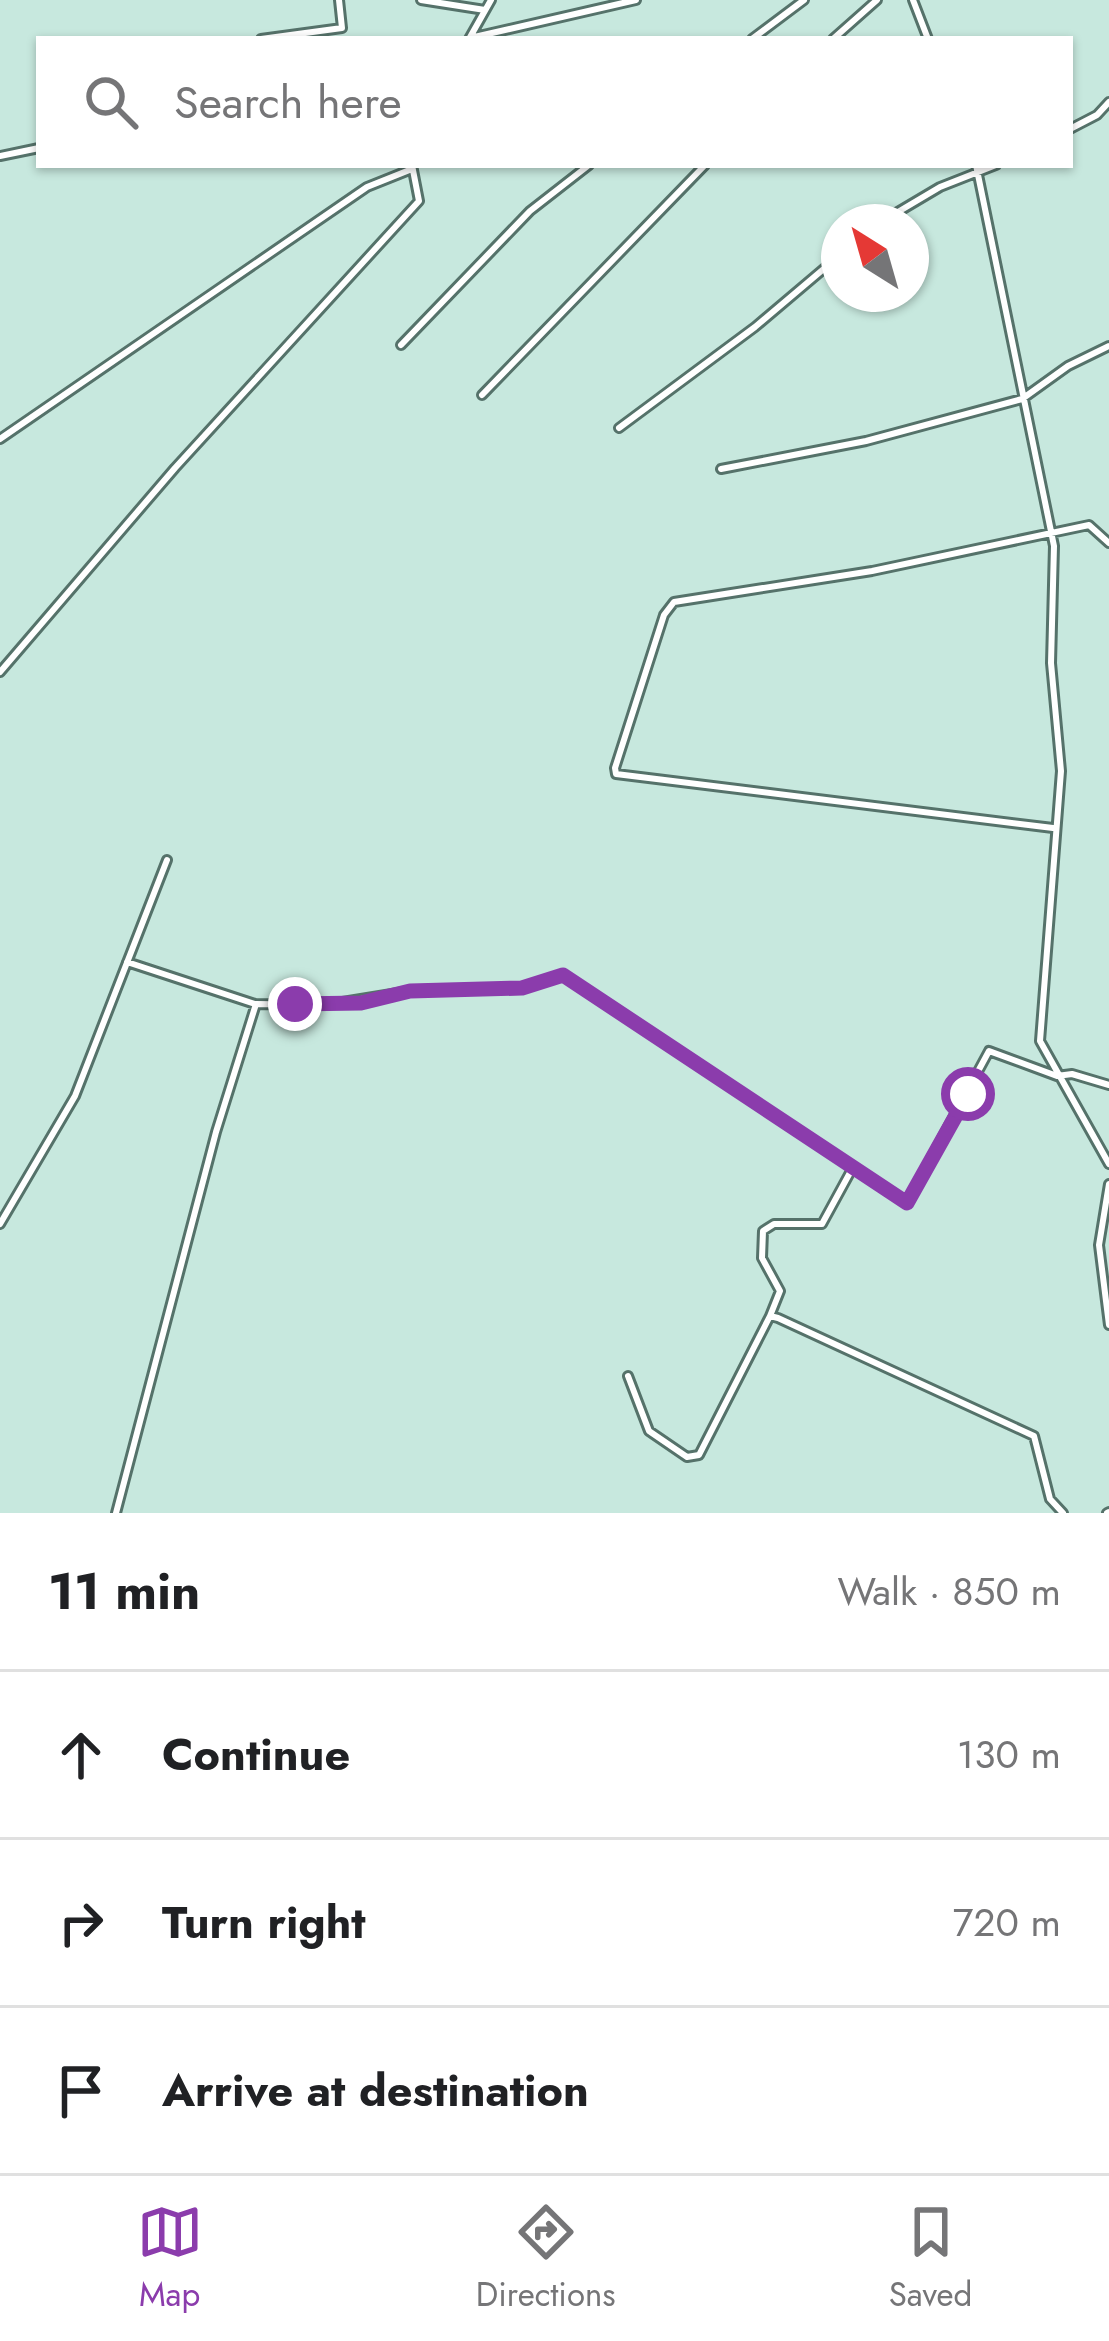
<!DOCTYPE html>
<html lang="en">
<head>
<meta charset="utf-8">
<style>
  :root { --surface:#fff; --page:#f6f6f6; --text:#202124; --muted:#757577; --line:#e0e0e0; --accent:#8b3cac }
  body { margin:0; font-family:Jost,sans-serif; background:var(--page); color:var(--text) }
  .compass { position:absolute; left:821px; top:204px; width:108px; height:108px; border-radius:50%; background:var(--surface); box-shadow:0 3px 9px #0004; rotate:323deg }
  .stop { position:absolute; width:36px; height:36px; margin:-27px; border:9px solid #8b3cac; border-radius:50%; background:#fff }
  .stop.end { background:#8b3cac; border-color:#fff; box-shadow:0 3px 12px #0008 }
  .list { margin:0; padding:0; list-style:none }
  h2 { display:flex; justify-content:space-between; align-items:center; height:156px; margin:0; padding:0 48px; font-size:51px }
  h2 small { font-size:39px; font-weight:400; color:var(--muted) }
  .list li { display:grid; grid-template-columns:78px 1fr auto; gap:36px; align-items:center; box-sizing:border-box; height:168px; padding:0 48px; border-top:3px solid var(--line) }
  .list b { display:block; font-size:45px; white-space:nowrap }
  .list em { font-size:39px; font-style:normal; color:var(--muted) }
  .icon { flex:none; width:66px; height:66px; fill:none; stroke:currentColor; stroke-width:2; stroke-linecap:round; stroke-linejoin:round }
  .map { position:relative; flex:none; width:1109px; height:1513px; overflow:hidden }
  .search { position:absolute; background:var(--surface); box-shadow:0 3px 9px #0004; left:36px; right:36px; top:36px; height:132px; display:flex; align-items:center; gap:30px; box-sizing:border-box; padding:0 42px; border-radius:0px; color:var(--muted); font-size:45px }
  .sheet { height:660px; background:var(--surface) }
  nav { display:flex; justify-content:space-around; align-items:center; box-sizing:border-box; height:168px; border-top:3px solid var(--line); background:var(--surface); font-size:33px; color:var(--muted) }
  nav a { display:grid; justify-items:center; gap:6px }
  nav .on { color:var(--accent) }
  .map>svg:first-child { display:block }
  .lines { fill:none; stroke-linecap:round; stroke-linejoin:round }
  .street-casing { stroke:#55726a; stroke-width:12 }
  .street { stroke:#fff; stroke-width:6 }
  .route { stroke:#8b3cac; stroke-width:15 }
</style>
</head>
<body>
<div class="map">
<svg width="1109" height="1513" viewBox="0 0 1109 1513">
  <rect width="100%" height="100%" fill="#c7e8de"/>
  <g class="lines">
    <defs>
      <path id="street" d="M421,0L485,10
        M913,0L928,39
        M470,38L636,0
        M261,39L342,28L339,0
        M469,39L491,0
        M752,39L804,0
        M833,39L877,0
        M1070,129L1097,115L1109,102
        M0,156L39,148
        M976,165L1054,546L1051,663L1061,771L1040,1041L1109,1164
        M881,222L940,187L996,165
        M401,345L530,211L589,165
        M482,395L705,165
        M619,428L755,327L839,256
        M0,439L367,187L412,169
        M721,469L866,441L1022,399L1068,366L1109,346
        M0,672L175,468L419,201L412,165
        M1053,828L616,774L615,768L664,615L674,602L872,571L1089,525L1109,543
        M127,962L255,1004
        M1109,1184L1099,1245L1109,1325
        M0,1224L75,1096L167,860
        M770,1316L780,1291L762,1258L763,1231L774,1224H822L852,1169
        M628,1376L649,1431L687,1457L699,1455L770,1316L778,1318L1034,1436L1050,1499L1063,1513
        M116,1513L216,1132L256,1004L324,1005L410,991L522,988L563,975L907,1203L989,1051L1057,1076L1072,1074L1109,1085
        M1107,1513L1109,1512"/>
    </defs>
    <use href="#street" class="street-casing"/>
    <use href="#street" class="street"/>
  </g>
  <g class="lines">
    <path class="route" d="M295,1004L361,1003L410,991L522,988L563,975L907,1203L968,1094"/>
  </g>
</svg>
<svg class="compass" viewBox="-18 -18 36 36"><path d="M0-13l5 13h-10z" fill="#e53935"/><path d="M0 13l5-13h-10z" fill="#757577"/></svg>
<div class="stop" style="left:968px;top:1094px"></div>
<div class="stop end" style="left:295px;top:1004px"></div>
<div class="search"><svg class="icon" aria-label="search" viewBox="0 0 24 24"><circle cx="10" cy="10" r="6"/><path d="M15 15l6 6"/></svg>Search here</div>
</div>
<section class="sheet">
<h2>11 min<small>Walk · 850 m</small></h2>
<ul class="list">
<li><svg class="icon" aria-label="ahead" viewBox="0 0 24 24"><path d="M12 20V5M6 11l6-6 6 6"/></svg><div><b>Continue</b></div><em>130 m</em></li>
<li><svg class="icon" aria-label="right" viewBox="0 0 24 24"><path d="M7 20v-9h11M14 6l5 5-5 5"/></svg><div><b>Turn right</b></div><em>720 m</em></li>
<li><svg class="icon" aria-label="arrive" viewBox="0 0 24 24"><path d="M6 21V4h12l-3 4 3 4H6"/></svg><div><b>Arrive at destination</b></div></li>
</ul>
</section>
<nav>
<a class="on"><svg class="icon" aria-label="map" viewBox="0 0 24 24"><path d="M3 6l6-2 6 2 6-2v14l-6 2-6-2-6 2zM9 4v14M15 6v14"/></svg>Map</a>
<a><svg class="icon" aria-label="directions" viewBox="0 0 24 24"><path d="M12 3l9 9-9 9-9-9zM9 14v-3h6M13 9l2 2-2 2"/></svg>Directions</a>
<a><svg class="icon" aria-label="saved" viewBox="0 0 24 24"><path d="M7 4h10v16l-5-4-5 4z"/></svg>Saved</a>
</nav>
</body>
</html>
